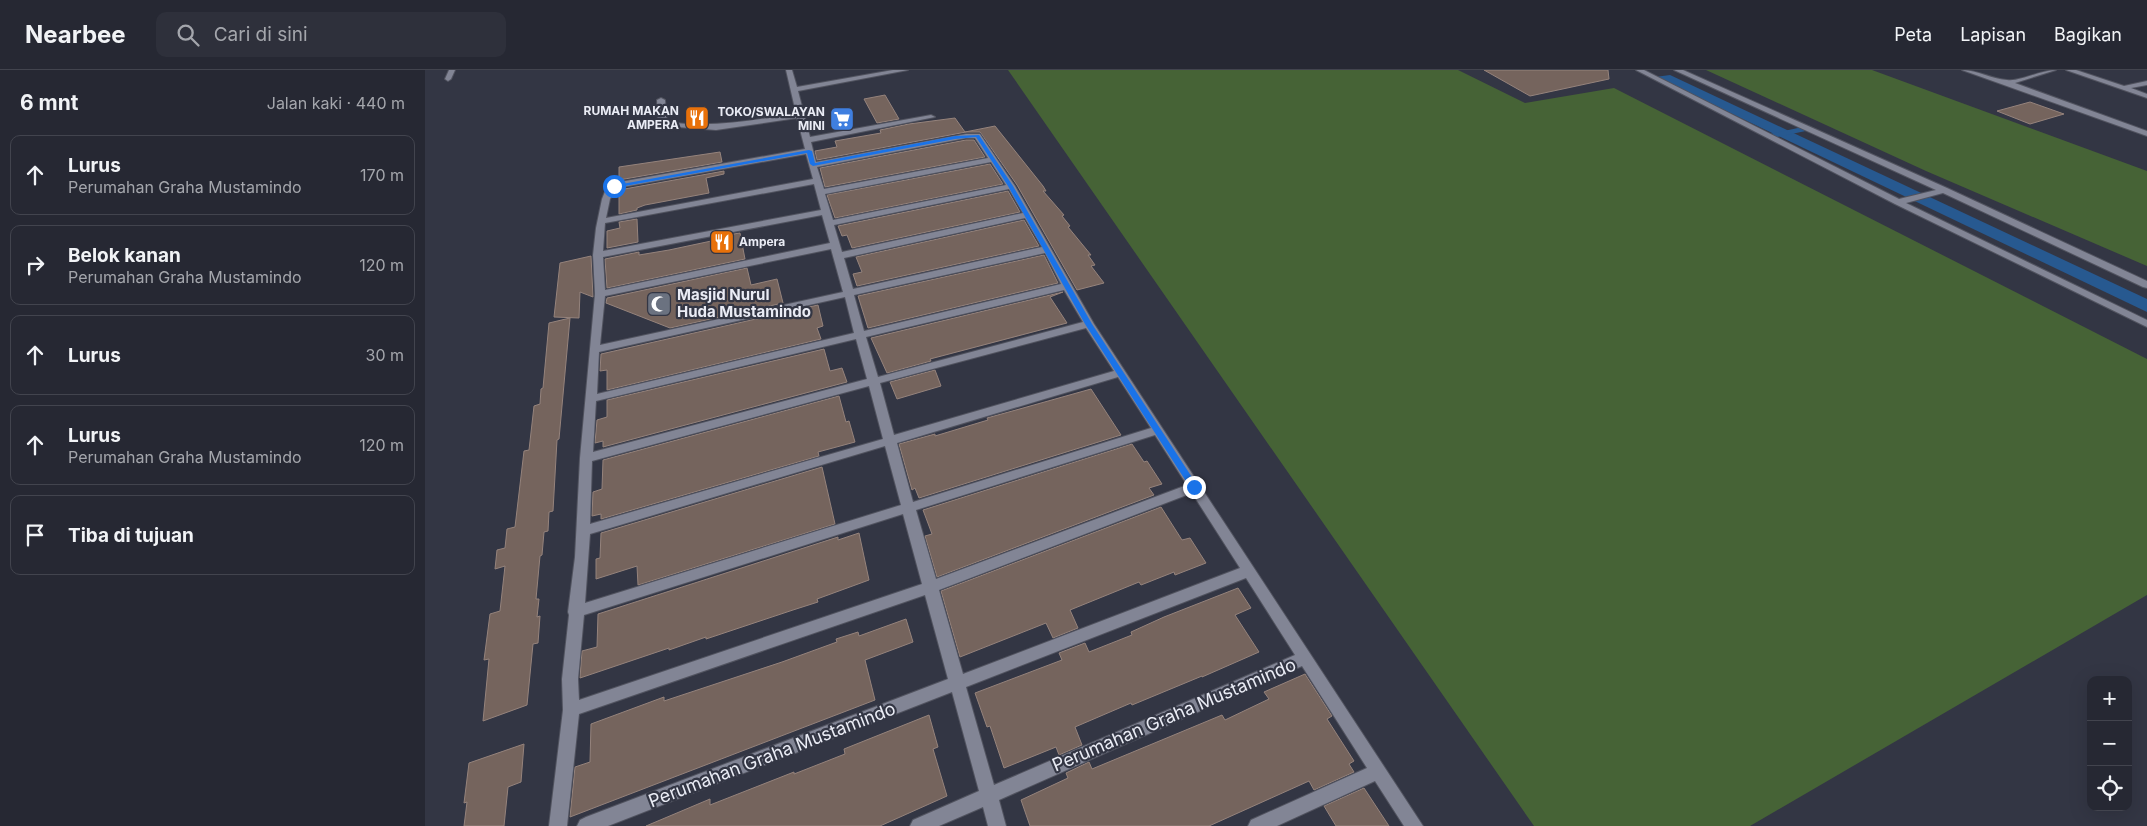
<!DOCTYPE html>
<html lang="id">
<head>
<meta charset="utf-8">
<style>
  :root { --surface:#262833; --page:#2e303b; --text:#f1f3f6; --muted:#a4a6ac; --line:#42444e }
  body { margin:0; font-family:Inter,sans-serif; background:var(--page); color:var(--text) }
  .controls { position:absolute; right:15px; bottom:15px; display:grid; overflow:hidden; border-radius:10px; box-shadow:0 5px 20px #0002 }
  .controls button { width:45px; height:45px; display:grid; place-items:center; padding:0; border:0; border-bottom:1px solid var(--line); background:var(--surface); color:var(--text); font:25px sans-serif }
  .stop { position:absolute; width:15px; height:15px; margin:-11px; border:4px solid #1a73e8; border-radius:50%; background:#fff }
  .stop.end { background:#1a73e8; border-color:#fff; box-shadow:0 1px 5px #0008 }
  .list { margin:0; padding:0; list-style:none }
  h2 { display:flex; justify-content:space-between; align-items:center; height:65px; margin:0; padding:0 20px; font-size:21px }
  h2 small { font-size:16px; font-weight:400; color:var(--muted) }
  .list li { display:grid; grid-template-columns:32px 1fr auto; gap:15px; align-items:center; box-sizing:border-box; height:80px; margin:0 10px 10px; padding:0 10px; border:1px solid var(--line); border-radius:10px }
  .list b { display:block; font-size:19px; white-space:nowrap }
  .list p { margin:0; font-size:16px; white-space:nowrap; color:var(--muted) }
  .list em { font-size:16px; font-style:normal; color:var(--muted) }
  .icon { flex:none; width:28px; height:28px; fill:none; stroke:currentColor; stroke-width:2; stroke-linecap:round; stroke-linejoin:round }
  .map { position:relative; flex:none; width:1722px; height:756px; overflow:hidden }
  header { display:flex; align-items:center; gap:30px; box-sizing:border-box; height:70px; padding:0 25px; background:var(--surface); border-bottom:1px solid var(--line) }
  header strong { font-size:24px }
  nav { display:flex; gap:28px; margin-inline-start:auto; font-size:18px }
  .search { width:350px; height:45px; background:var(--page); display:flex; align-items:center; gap:12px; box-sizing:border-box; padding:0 18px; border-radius:10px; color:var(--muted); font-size:19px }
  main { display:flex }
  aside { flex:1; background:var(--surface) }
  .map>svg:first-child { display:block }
  .green { fill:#466336 }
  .water { fill:#275990 }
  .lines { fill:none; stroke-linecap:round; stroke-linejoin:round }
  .stream { stroke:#275990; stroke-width:4.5 }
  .building { fill:#75645d; stroke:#95837c }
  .minor-casing { stroke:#51535f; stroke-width:2 }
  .minor { fill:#828595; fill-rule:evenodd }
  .route { fill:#1a73e8 }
  .labels { text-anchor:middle; stroke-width:4.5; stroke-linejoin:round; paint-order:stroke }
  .far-poi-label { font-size:12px; font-weight:bold; fill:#eaecf5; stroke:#333644; text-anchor:end }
  .poi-label { font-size:15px; font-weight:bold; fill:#eaecf5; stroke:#333644; text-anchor:start }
  .near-street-label { font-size:18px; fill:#eaecf5; stroke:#333644 }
</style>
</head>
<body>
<header>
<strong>Nearbee</strong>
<div class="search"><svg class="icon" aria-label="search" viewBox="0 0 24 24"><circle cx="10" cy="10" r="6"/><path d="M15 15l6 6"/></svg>Cari di sini</div>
<nav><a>Peta</a><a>Lapisan</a><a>Bagikan</a></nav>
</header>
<main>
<aside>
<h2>6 mnt<small>Jalan kaki · 440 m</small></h2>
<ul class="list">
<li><svg class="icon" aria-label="ahead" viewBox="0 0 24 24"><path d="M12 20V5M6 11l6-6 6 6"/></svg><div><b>Lurus</b><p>Perumahan Graha Mustamindo</p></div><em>170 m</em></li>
<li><svg class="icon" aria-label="right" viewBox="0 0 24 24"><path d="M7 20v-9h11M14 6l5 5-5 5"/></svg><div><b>Belok kanan</b><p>Perumahan Graha Mustamindo</p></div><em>120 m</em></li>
<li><svg class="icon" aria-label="ahead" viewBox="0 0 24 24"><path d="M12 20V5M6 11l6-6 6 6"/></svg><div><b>Lurus</b></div><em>30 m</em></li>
<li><svg class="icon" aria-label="ahead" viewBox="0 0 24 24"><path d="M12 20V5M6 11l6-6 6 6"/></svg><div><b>Lurus</b><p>Perumahan Graha Mustamindo</p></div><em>120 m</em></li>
<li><svg class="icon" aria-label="arrive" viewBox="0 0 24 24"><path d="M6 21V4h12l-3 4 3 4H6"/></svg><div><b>Tiba di tujuan</b></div></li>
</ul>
</aside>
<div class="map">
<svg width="1722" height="756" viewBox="0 0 1722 756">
  <rect width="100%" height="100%" fill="#333644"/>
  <path class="green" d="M583,0H1033L1100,33L1189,18L1722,289V525L1325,756H1109Z
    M1281,0H1447L1722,101V196L1501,101Z"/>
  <path class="water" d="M1245,5L1722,229V242L1230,7Z"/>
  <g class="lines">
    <path class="stream" d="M1346,66L1384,58"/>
  </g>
  <path class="building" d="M1059,0H1183L1184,9L1105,26Z
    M460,25L474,49L452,53L439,29Z
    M1605,32L1639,44L1605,54L1572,41Z
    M530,48L540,62L570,56L618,116L621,121H618L639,145L637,146L645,156L643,157L666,185H663L670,195L666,196L679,213L652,220L592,115L555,62H541L392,90L390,81L412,77L410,71L456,63L455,60L484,54Z
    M541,70H549L560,87L400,117L395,98Z
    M295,82L297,92L194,110V97Z
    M565,94L578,114L410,148L402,125Z
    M299,101V104L281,108L284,123L220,135L212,138V140L194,144V120Z
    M583,121L595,142L427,178L422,165L417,166L413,156Z
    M212,149L213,172L182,178V161L195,158L194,152Z
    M599,150L614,176L432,216L428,204L437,202L431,187Z
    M315,163L320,189L182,218L180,189L214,182V185L244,180L291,170L290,167Z
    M619,185L633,213L443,258L433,226Z
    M166,186L168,227L155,222L154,248L129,247L135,193Z
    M322,198L326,215L352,209L358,233L245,258L181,233L182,228Z
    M638,222L625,227L642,253L505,289L506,291L462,303L446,268Z
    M393,235L398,256L392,258L396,269L182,320V300L175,301L176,284Z
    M145,248L134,369L132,370L128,441L124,442L123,461L119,462L117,485L115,486L111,529H114L112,547L115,546L113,573L108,574L102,635L58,651L64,589L59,590L65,544L75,541L80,496L70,499L72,480L80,478L82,459L90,457L99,381L104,380L109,336L115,334L116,319L118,318L124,253Z
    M399,279L405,301L417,298L422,312L178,377V371L170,373L172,350L182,347V330Z
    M510,300L516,316L472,329L465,312Z
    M666,319L696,365L494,428L490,418L487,420L474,374L510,364V366L563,350L562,348L591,340Z
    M414,326L421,352L424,351L430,372L393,382L394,386L176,449V444L167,446L168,422L177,419L178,390Z
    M707,374L719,392L722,391L737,414L724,418L729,425L512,507L500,466L507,464L498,440Z
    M397,397L410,454L213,515L212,496L171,509V489L175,488L176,463Z
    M736,437L757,470L765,468L781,493L750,505L749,502L716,515L714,512L645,540L653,558L628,568L621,553L535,587L516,521Z
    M434,463L444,510L392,529L393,532L368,540L281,569V567L244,580V578L155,608L157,581L172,577L173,544L413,467V470Z
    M813,518L826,538L810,545L834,582L777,607V606L707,635L706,633L650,657L657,675L634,685L631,677L579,698L565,656L562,657L550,623L637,590L634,583L660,573L664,582L707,565L706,562L739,547Z
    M481,549L488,572L440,590L450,630L145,747L150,697L165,692L166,654L239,627V631L357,592L412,572L411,569L433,562L434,566Z
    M880,604L907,646L902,649L929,691L924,694L929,702L889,720L884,711L784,756H605L596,730L643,708L641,703L664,692L667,699L797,645L800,650L844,629L839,622Z
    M504,645L513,677L508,679L522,726L455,756H221L285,729V735L369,702V704L420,684L419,679Z
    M99,674L96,712L83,717L79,756H39L42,732L39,733L44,693Z
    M939,718L964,756H911L899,736Z"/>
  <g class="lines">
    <defs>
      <path id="minor" d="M24,0H30L26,9L23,11L20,9Z
        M361,0H367L372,17L468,0H483L373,21L385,67L506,45L510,47L386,72L391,92L541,64H555L590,116L669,254L998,756H979L950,711L852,756H823L826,750L942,698L877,596L574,730L581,756H563L558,737L514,756H485L488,750L554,721L527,622L183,756H152L155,750L161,747L523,609L500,525L154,644L142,756H124L138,640L137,609L144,545L143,542L150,487L155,388L170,224L168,185L171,158L177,129L181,119L189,113L380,79L372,48L291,60L239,56H236L233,50L232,30L236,28L240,30L242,52C286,58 328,51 371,43ZM541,68H550L563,88L399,119L392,97ZM381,84L388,109L181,148L185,129L192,118ZM566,92L581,115L408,150L400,124ZM389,114L396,140L178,181L180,153ZM584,119L598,143L417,182L409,155ZM397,145L405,173L180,220L178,187ZM600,148L617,177L428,219L419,188ZM406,179L418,222L175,275L180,226ZM620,183L636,214L439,261L429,225ZM639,220L658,252L453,307L441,267ZM420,227L429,263L172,324L174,282ZM661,258L689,301L469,365L455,313ZM431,269L442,309L168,382L171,331ZM693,307L726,358L488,432L472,373ZM444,316L458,369L165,454L167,391ZM730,365L762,415L511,509L491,440ZM460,376L476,435L160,533L165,464ZM767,423L815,498L538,604L514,520ZM478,444L497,514L154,630L153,609L159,545ZM821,508L870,585L569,715L541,617Z
        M1211,0H1219L1474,129L1511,120L1249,0H1258L1522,118L1722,211V218L1718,217L1518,123L1481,133L1722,250V257L1470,134Z
        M1537,0C1553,0 1566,9 1582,10C1595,12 1615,0 1631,0L1590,13L1722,61V66Z
        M1641,0H1651L1699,16L1722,11V15L1706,18L1722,24V28Z"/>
    </defs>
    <use href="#minor" class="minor-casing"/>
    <use href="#minor" class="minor"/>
  </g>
  <path class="route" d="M554,65L588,116L667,254L772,415V419H766L660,254L583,116L551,67L530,69L388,96L385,94L382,83L189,118L186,116L384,80L387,81L390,93L530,66Z"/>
  <defs>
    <symbol id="restaurant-square" viewBox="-11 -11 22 22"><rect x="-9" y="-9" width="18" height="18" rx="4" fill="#e8710a" stroke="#333644"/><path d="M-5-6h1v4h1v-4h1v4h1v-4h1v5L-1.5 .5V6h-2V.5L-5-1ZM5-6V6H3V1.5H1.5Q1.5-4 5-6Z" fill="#fff"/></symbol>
    <symbol id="supermarket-square" viewBox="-11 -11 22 22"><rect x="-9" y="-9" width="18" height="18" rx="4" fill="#3f7fe0" stroke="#333644"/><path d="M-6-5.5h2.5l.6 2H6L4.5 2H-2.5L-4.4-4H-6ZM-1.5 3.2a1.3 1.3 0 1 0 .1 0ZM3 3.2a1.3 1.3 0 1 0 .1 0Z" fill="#fff"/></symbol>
    <symbol id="mosque-square" viewBox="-11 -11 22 22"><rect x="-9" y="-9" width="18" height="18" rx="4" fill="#6b7280" stroke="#333644"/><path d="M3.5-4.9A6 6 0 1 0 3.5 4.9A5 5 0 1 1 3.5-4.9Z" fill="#fff"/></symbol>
  </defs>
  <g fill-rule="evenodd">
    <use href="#restaurant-square" x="258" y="34" width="28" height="28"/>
    <use href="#supermarket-square" x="403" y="35" width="28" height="28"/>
    <use href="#restaurant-square" x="283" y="158" width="28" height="28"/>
    <use href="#mosque-square" x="220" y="220" width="28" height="28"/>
  </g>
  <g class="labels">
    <g class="far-poi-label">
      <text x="254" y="45">RUMAH MAKAN<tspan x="254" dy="14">AMPERA</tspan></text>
      <text x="400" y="46">TOKO/SWALAYAN<tspan x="400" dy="14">MINI</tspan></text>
      <text x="314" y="176" text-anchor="start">Ampera</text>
    </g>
    <g class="poi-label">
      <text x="252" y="230">Masjid Nurul<tspan x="252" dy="17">Huda Mustamindo</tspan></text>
    </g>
    <g class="near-street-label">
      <text transform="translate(749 645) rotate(-23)" y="6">Perumahan Graha Mustamindo</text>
      <text transform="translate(347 685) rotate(-21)" y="6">Perumahan Graha Mustamindo</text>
    </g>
  </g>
</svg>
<div class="controls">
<button>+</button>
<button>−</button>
<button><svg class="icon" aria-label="locate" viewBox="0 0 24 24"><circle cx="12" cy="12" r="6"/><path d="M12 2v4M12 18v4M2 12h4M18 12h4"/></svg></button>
</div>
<div class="stop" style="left:189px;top:116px"></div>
<div class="stop end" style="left:769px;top:417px"></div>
</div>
</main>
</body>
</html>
